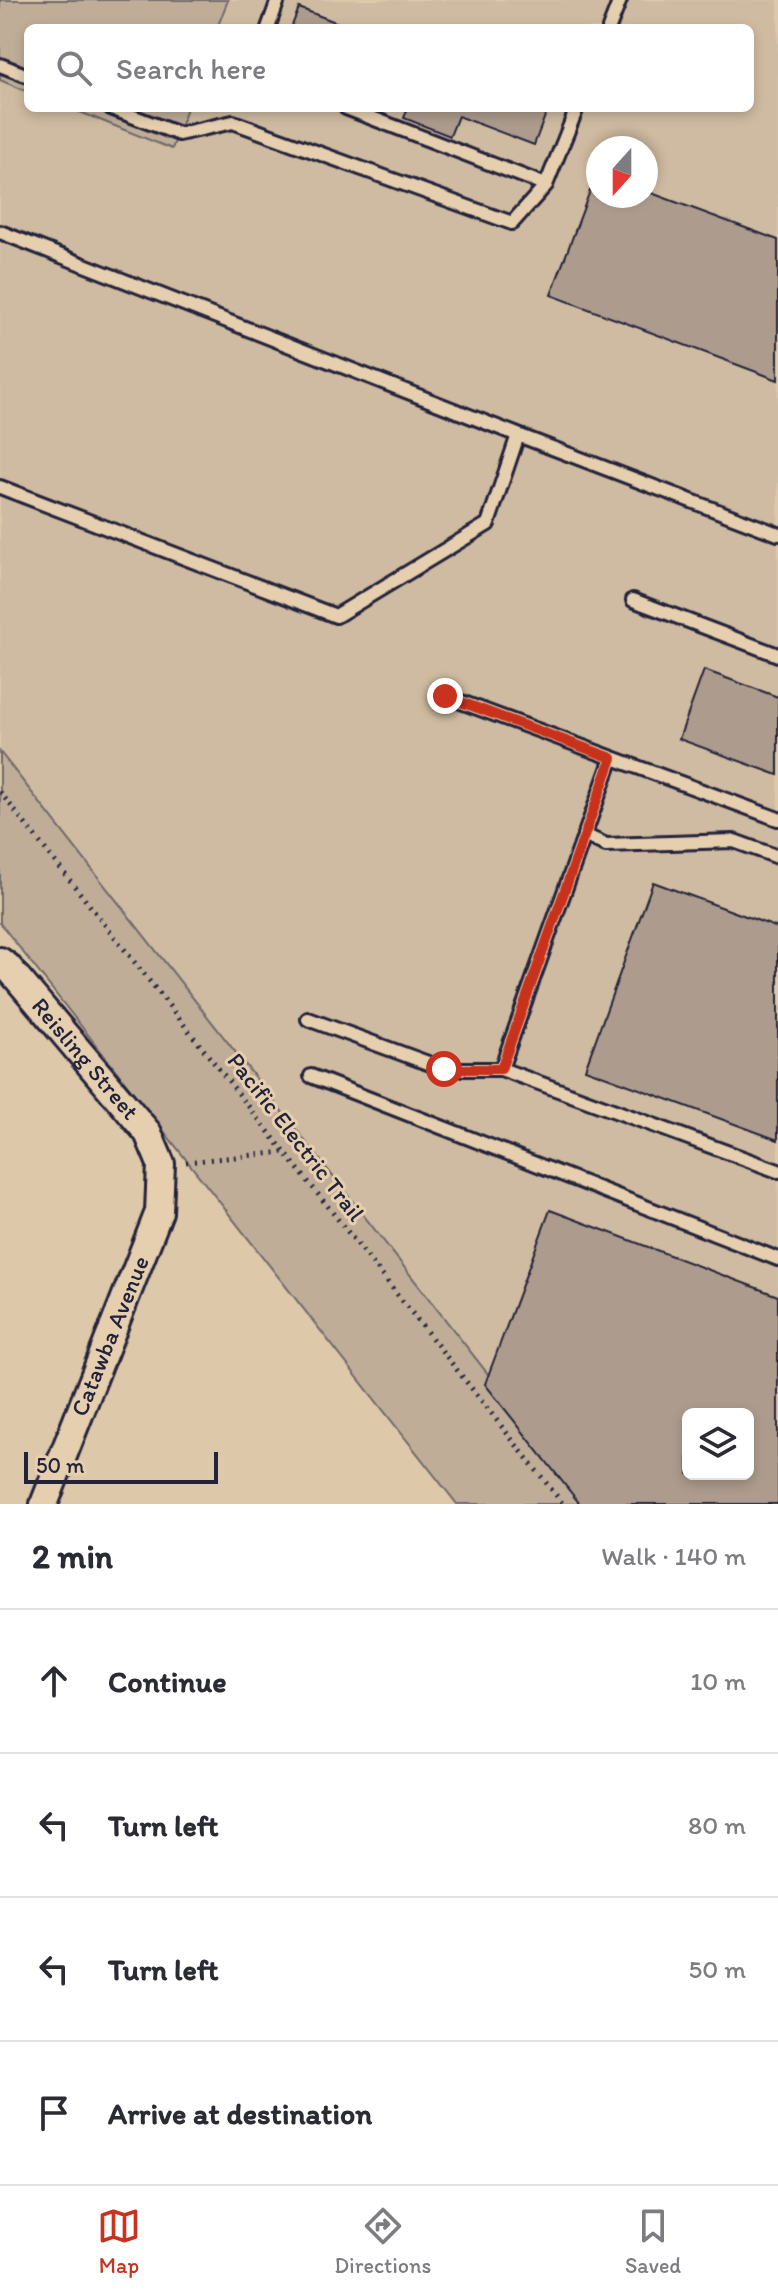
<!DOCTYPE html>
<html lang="en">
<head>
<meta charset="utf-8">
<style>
  :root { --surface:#fff; --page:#f7f7f7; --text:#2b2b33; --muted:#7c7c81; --line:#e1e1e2; --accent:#c8321e }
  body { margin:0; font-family:Itim,sans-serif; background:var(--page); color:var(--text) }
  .controls { position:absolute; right:24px; bottom:24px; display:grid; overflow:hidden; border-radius:12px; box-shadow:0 4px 12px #0003 }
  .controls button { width:72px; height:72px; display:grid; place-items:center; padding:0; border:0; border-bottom:2px solid var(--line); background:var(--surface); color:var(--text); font:40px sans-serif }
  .compass { position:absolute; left:586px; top:136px; width:72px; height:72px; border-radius:50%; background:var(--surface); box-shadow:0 4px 12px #0003; rotate:201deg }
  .scale { position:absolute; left:24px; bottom:20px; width:194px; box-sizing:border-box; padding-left:8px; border:4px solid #22223b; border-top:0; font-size:22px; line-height:28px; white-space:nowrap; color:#22223b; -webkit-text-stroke:6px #e6cfaf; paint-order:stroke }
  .stop { position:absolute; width:24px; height:24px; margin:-18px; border:6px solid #c8321e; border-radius:50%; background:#fff }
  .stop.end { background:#c8321e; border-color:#fff; box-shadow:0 2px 8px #0008 }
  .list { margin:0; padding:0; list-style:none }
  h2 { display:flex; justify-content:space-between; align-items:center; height:104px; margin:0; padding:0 32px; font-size:34px }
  h2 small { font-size:26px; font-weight:400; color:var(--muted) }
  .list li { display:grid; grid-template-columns:52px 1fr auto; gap:24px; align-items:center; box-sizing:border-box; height:144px; padding:0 32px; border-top:2px solid var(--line) }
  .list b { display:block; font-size:30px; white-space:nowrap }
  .list em { font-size:26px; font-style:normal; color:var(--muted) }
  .icon { flex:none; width:44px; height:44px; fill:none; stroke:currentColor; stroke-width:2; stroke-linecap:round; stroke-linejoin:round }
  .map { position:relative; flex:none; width:778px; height:1504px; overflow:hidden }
  .search { position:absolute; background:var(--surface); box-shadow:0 4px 12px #0003; left:24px; right:24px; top:24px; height:88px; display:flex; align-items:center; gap:20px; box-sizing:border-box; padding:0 28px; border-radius:12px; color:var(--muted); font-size:30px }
  .sheet { height:680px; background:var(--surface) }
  nav { display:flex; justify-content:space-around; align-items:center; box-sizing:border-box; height:112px; border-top:2px solid var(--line); background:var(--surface); font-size:22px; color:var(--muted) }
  nav a { display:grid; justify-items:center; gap:4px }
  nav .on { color:var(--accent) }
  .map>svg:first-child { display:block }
  .built { fill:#cfbba1; fill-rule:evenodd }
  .green { fill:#bfad98; stroke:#70686a; stroke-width:2 }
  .building { fill:#ad9c8d; stroke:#22223b; stroke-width:2; fill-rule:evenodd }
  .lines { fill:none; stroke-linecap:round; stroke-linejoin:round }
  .lane-casing { stroke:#22223b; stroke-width:18 }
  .street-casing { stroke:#22223b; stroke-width:32 }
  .path { stroke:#22223b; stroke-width:5; stroke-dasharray:2 6; stroke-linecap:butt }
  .lane { stroke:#e6cfaf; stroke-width:12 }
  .street { stroke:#e6cfaf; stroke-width:26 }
  .route { stroke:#c8321e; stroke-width:10 }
  .labels { text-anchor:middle; stroke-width:6; stroke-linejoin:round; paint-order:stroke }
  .street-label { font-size:24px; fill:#22223b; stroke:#e6cfaf }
</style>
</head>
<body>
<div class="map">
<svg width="778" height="1504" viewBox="0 0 778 1504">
  <rect width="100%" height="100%" fill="#dec8aa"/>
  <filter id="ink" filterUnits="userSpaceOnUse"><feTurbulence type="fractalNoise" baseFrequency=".0125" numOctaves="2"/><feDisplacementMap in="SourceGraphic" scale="16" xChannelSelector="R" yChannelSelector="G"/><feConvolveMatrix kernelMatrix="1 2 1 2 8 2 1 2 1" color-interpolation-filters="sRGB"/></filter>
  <g filter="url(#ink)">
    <path class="built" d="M228,0H778V1504H590L0,752V80L28,92V108H70L172,148L187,108H750V28H217ZM598,148H646V196H598ZM688,1414H748V1474H688Z"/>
    <path class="green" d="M0,0H228L217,28H28V92L0,80Z
      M70,108H187L172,149Z
      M0,752L590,1504H457L0,923Z"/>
    <path class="building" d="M299,8L351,28H291Z
      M408,108H548L534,145L458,116L450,136L404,118Z
      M597,172L598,196H646V191L778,240V380L551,295Z
      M704,670L778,697V775L679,739Z
      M653,882L778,928V1140L585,1069Z
      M550,1210L778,1296V1504H580L485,1384ZM688,1414H748V1474H688Z"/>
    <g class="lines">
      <defs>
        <path id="lane" d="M268,28L278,0
          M609,28L620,0
          M0,65L28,76
          M111,108L179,134L233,122L512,223L546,185L577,108
          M346,108L546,185
          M0,232L518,435L488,524L336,616L0,487
          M518,435L778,534
          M633,600L778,655
          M445,696L778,819
          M584,835L606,845L734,841L778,857
          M308,1019L444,1069H501L778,1171
          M501,1069L612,758
          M311,1076L778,1259"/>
        <g id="street">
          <path id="s1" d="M0,961L7,966L148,1133L161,1164L159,1212L44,1504"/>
        </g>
      </defs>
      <use href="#lane" class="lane-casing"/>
      <use href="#street" class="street-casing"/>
      <path class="path" d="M0,792L563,1504
        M186,1162L284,1152"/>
      <use href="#lane" class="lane"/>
      <use href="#street" class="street"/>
    </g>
  </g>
  <g class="lines" filter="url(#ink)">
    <path class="route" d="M444,1069H501L612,758L445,696"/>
  </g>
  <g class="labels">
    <g class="street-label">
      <text dy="8" stroke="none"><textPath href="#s1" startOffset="130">Reisling Street</textPath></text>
      <text transform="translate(296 1137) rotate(52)" y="8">Pacific Electric Trail</text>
      <text transform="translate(110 1336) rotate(-68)" y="8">Catawba Avenue</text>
    </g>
  </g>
</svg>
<div class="controls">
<button><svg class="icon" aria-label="layers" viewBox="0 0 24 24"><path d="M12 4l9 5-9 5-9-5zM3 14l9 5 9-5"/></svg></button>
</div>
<svg class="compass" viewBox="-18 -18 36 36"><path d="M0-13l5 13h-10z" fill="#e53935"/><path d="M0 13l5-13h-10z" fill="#7c7c81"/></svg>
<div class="scale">50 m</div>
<div class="stop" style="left:444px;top:1069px"></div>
<div class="stop end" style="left:445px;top:696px"></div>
<div class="search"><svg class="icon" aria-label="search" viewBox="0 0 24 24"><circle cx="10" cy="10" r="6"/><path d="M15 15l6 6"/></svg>Search here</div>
</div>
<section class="sheet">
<h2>2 min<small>Walk · 140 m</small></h2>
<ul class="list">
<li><svg class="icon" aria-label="ahead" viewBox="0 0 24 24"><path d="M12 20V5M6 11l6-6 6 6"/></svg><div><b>Continue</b></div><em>10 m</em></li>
<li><svg class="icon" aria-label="left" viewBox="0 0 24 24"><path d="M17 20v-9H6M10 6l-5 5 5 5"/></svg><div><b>Turn left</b></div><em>80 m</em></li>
<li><svg class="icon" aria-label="left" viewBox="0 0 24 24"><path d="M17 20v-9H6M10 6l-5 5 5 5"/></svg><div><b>Turn left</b></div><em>50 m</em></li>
<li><svg class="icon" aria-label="arrive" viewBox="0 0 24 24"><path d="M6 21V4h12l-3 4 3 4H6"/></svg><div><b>Arrive at destination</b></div></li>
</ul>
</section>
<nav>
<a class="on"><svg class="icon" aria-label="map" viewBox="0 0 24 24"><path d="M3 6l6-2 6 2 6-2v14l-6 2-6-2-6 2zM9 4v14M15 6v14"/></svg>Map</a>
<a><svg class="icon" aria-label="directions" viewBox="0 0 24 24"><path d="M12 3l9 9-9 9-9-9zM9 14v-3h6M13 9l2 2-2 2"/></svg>Directions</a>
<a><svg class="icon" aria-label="saved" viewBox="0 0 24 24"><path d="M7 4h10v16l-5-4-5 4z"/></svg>Saved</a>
</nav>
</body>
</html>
